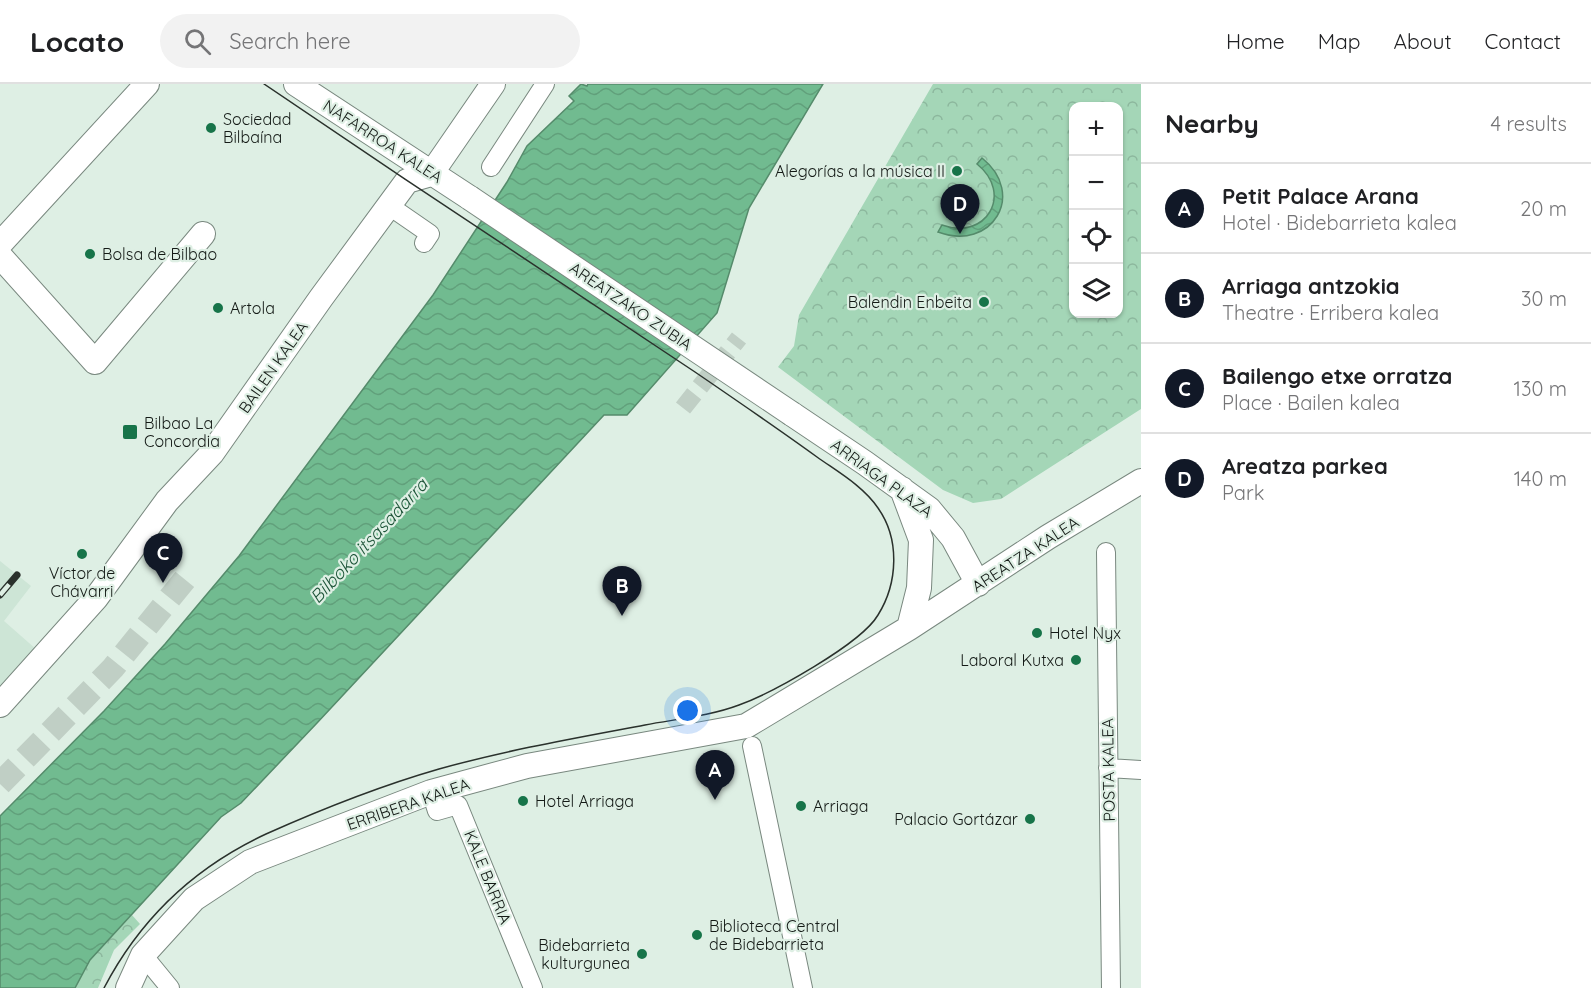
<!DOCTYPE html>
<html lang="en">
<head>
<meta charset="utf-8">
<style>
  :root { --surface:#fff; --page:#f2f2f2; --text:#202124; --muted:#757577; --line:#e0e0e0; --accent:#111827 }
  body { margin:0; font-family:Quicksand,sans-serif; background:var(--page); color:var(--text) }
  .controls { position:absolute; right:18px; top:18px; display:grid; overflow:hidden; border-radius:12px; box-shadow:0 2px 4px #0004 }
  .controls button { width:54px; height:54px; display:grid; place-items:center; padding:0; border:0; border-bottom:2px solid var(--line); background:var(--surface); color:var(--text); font:30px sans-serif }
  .you { position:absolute; left:688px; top:627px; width:21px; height:21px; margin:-15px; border:4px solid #fff; border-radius:50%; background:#1a73e8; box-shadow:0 0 0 9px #1a73e833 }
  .badge { display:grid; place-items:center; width:39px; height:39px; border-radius:50%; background:var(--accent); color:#fff; font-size:20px; font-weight:700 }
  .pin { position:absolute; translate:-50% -50px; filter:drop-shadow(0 2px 3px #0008) }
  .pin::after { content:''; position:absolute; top:32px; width:21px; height:18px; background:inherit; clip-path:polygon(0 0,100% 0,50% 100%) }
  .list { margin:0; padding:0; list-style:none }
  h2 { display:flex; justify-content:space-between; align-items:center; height:78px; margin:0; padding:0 24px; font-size:26px }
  h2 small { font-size:20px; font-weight:400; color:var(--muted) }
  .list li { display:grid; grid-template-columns:39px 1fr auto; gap:18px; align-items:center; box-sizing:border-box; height:90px; padding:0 24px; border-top:2px solid var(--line) }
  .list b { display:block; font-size:22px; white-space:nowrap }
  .list p { margin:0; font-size:20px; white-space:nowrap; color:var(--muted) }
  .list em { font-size:20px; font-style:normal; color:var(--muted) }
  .icon { flex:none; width:33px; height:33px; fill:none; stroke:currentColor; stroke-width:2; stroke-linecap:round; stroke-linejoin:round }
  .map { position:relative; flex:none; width:1141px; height:904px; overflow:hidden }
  header { display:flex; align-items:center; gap:36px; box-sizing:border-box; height:84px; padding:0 30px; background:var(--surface); border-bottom:2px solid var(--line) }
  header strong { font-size:28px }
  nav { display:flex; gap:33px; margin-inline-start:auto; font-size:21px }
  .search { width:420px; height:54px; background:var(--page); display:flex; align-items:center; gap:15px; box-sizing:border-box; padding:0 21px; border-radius:33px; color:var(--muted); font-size:22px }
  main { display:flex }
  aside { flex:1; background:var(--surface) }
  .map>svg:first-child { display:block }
  .built { fill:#cde5d6 }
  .park { fill:url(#park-crowns); fill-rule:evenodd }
  .water { fill:url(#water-waves); stroke:#558b6b; stroke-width:1.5 }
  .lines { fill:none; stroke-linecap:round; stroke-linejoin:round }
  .pedestrian-tunnel { stroke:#c0cfc5; stroke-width:18; stroke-dasharray:18 9; stroke-linecap:butt }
  .minor-tunnel { stroke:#c0cfc5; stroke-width:24; stroke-dasharray:24 12; stroke-linecap:butt }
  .pedestrian-casing { stroke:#79887f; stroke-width:20 }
  .minor-casing { stroke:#79887f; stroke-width:26 }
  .pedestrian { stroke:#fff; stroke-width:18 }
  .minor { stroke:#fff; stroke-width:24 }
  .tram { stroke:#2a312c; stroke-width:1.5 }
  .rail-casing { stroke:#2a312c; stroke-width:7 }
  .rail { stroke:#deefe4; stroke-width:4.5; stroke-dasharray:14; stroke-linecap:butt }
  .minor-bridge-casing { stroke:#79887f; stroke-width:26; stroke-linecap:butt }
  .minor-bridge { stroke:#fff; stroke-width:24 }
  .poi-dot { fill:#177449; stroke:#deefe4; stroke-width:2 }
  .labels { text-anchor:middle; stroke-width:4.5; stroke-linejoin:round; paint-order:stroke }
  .poi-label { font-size:16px; fill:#141a16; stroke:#deefe4; text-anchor:start }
  .street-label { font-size:16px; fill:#141a16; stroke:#deefe4 }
  .water-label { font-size:18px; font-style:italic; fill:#1c5337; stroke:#deefe4 }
</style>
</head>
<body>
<header>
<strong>Locato</strong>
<div class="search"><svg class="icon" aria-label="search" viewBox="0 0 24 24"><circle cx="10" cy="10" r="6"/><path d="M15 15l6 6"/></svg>Search here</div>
<nav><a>Home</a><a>Map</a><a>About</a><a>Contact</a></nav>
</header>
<main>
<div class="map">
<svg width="1141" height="904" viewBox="0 0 1141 904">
  <defs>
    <pattern id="park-crowns" width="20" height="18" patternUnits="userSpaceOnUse" patternTransform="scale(1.5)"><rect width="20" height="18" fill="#a4d6b7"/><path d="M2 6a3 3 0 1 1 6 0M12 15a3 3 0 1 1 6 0" fill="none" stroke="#8cb79d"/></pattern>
    <pattern id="water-waves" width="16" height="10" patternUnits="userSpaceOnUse" patternTransform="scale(1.5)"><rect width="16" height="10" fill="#71bb90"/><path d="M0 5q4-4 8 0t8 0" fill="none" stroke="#61a07b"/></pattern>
  </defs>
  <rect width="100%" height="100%" fill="#deefe4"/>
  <path class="built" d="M0,477L31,502L4,537L37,566L0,607Z"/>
  <path class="park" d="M933,0H1141V325L1001,415L973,419L943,406L778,283L794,262L799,231ZM1074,22H1118V230H1074Z
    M132,831L140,840L114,866L98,904H75L90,876Z"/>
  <path class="water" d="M581,0L587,2L588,0H823L749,124L717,229L627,331H604L317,639L241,719L221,733L90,876L75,904H0V732L104,627L165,560L239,472L433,211L507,98L527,62L574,17L569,12Z
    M982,74C1027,110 992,168 938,148L942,141C986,157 1014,110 977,80Z"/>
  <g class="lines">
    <path class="pedestrian-tunnel" d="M683,324L739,254"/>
    <path class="minor-tunnel" d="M0,700L113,584L190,489"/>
    <defs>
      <path id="pedestrian" d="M491,83L545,0
        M388,121L430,150L424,159
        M1106,468L1111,904
        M752,662L803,904
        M1108,684L1141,686
        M431,708L437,727L458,721L533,904
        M143,871L170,904"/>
      <path id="minor" d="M296,0L470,114
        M431,90L493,0
        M0,160L147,0
        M0,172L95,278L203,150
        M792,330L865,379L929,425L953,454L978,500
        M902,405L921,456L919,504L909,544
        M0,621L96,514L167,417L212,369L321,214L407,97L431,90
        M128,904L143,871L194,815L250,778L431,708L527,682L746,642L909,544L1048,453L1141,397"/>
    </defs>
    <use href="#pedestrian" class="pedestrian-casing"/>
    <use href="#minor" class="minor-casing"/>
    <use href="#pedestrian" class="pedestrian"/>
    <use href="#minor" class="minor"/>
    <path class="tram" d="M104,904C140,835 195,783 266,750C322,725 380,702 439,685C507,666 576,654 645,641C676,635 710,632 739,621C772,609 861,560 878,531C898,499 900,455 878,424C863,402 838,388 817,373C777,344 736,316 695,288C551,193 407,97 264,0"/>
    <defs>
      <path id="rail" d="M0,511L17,491"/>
    </defs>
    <use href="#rail" class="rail-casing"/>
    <use href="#rail" class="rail"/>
    <defs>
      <path id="minor-bridge" d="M470,114L792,330"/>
    </defs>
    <use href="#minor-bridge" class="minor-bridge-casing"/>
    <use href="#minor-bridge" class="minor-bridge"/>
  </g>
  <g class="poi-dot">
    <circle cx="211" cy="44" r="6"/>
    <circle cx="957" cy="87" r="6"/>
    <circle cx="90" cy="170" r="6"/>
    <circle cx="984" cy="218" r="6"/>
    <circle cx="218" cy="224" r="6"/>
    <rect x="122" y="340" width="16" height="16" rx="3"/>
    <circle cx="82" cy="470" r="6"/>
    <circle cx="1037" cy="549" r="6"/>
    <circle cx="1076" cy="576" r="6"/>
    <circle cx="523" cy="717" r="6"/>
    <circle cx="801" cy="722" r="6"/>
    <circle cx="1030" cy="735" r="6"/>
    <circle cx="697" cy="851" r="6"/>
    <circle cx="642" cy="870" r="6"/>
  </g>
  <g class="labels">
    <g class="poi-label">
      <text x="223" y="41">Sociedad<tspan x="223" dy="18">Bilbaína</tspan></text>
      <text x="945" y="93" text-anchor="end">Alegorías a la música II</text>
      <text x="102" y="176">Bolsa de Bilbao</text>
      <text x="972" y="224" text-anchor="end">Balendin Enbeita</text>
      <text x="230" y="230">Artola</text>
      <text x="144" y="345">Bilbao La<tspan x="144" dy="18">Concordia</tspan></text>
      <text x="82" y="495" text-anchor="middle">Víctor de<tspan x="82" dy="18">Chávarri</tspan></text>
      <text x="1049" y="555">Hotel Nyx</text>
      <text x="1064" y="582" text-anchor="end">Laboral Kutxa</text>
      <text x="535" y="723">Hotel Arriaga</text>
      <text x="813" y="728">Arriaga</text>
      <text x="1018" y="741" text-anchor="end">Palacio Gortázar</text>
      <text x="709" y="848">Biblioteca Central<tspan x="709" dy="18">de Bidebarrieta</tspan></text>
      <text x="630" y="867" text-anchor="end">Bidebarrieta<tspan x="630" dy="18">kulturgunea</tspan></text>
    </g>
    <g class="street-label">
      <text transform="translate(383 57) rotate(33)" y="6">NAFARROA KALEA</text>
      <text transform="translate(631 222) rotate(34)" y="6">AREATZAKO ZUBIA</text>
      <text transform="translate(273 283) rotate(-55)" y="6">BAILEN KALEA</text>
      <text transform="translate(882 394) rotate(36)" y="6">ARRIAGA PLAZA</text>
      <text transform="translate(1025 470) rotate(-33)" y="6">AREATZA KALEA</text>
      <text transform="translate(1108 686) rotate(-91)" y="6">POSTA KALEA</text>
      <text transform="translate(408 720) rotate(-19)" y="6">ERRIBERA KALEA</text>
      <text transform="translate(488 793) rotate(68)" y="6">KALE BARRIA</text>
    </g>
    <g class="water-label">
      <text transform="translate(369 457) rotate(-47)" y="6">Bilboko itsasadarra</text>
    </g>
  </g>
</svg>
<div class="controls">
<button>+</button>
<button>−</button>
<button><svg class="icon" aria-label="locate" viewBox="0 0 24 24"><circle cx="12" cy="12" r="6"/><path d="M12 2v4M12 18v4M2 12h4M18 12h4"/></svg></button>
<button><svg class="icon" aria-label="layers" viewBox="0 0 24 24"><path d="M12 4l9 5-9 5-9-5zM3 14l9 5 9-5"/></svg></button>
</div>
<div class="you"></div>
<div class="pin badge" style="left:715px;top:716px">A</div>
<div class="pin badge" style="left:622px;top:532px">B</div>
<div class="pin badge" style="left:163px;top:499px">C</div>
<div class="pin badge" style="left:960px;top:150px">D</div>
</div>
<aside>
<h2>Nearby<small>4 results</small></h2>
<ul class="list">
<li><span class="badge">A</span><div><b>Petit Palace Arana</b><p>Hotel · Bidebarrieta kalea</p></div><em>20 m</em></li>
<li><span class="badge">B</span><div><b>Arriaga antzokia</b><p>Theatre · Erribera kalea</p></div><em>30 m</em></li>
<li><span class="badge">C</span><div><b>Bailengo etxe orratza</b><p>Place · Bailen kalea</p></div><em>130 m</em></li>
<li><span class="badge">D</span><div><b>Areatza parkea</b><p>Park</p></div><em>140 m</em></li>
</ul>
</aside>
</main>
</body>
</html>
